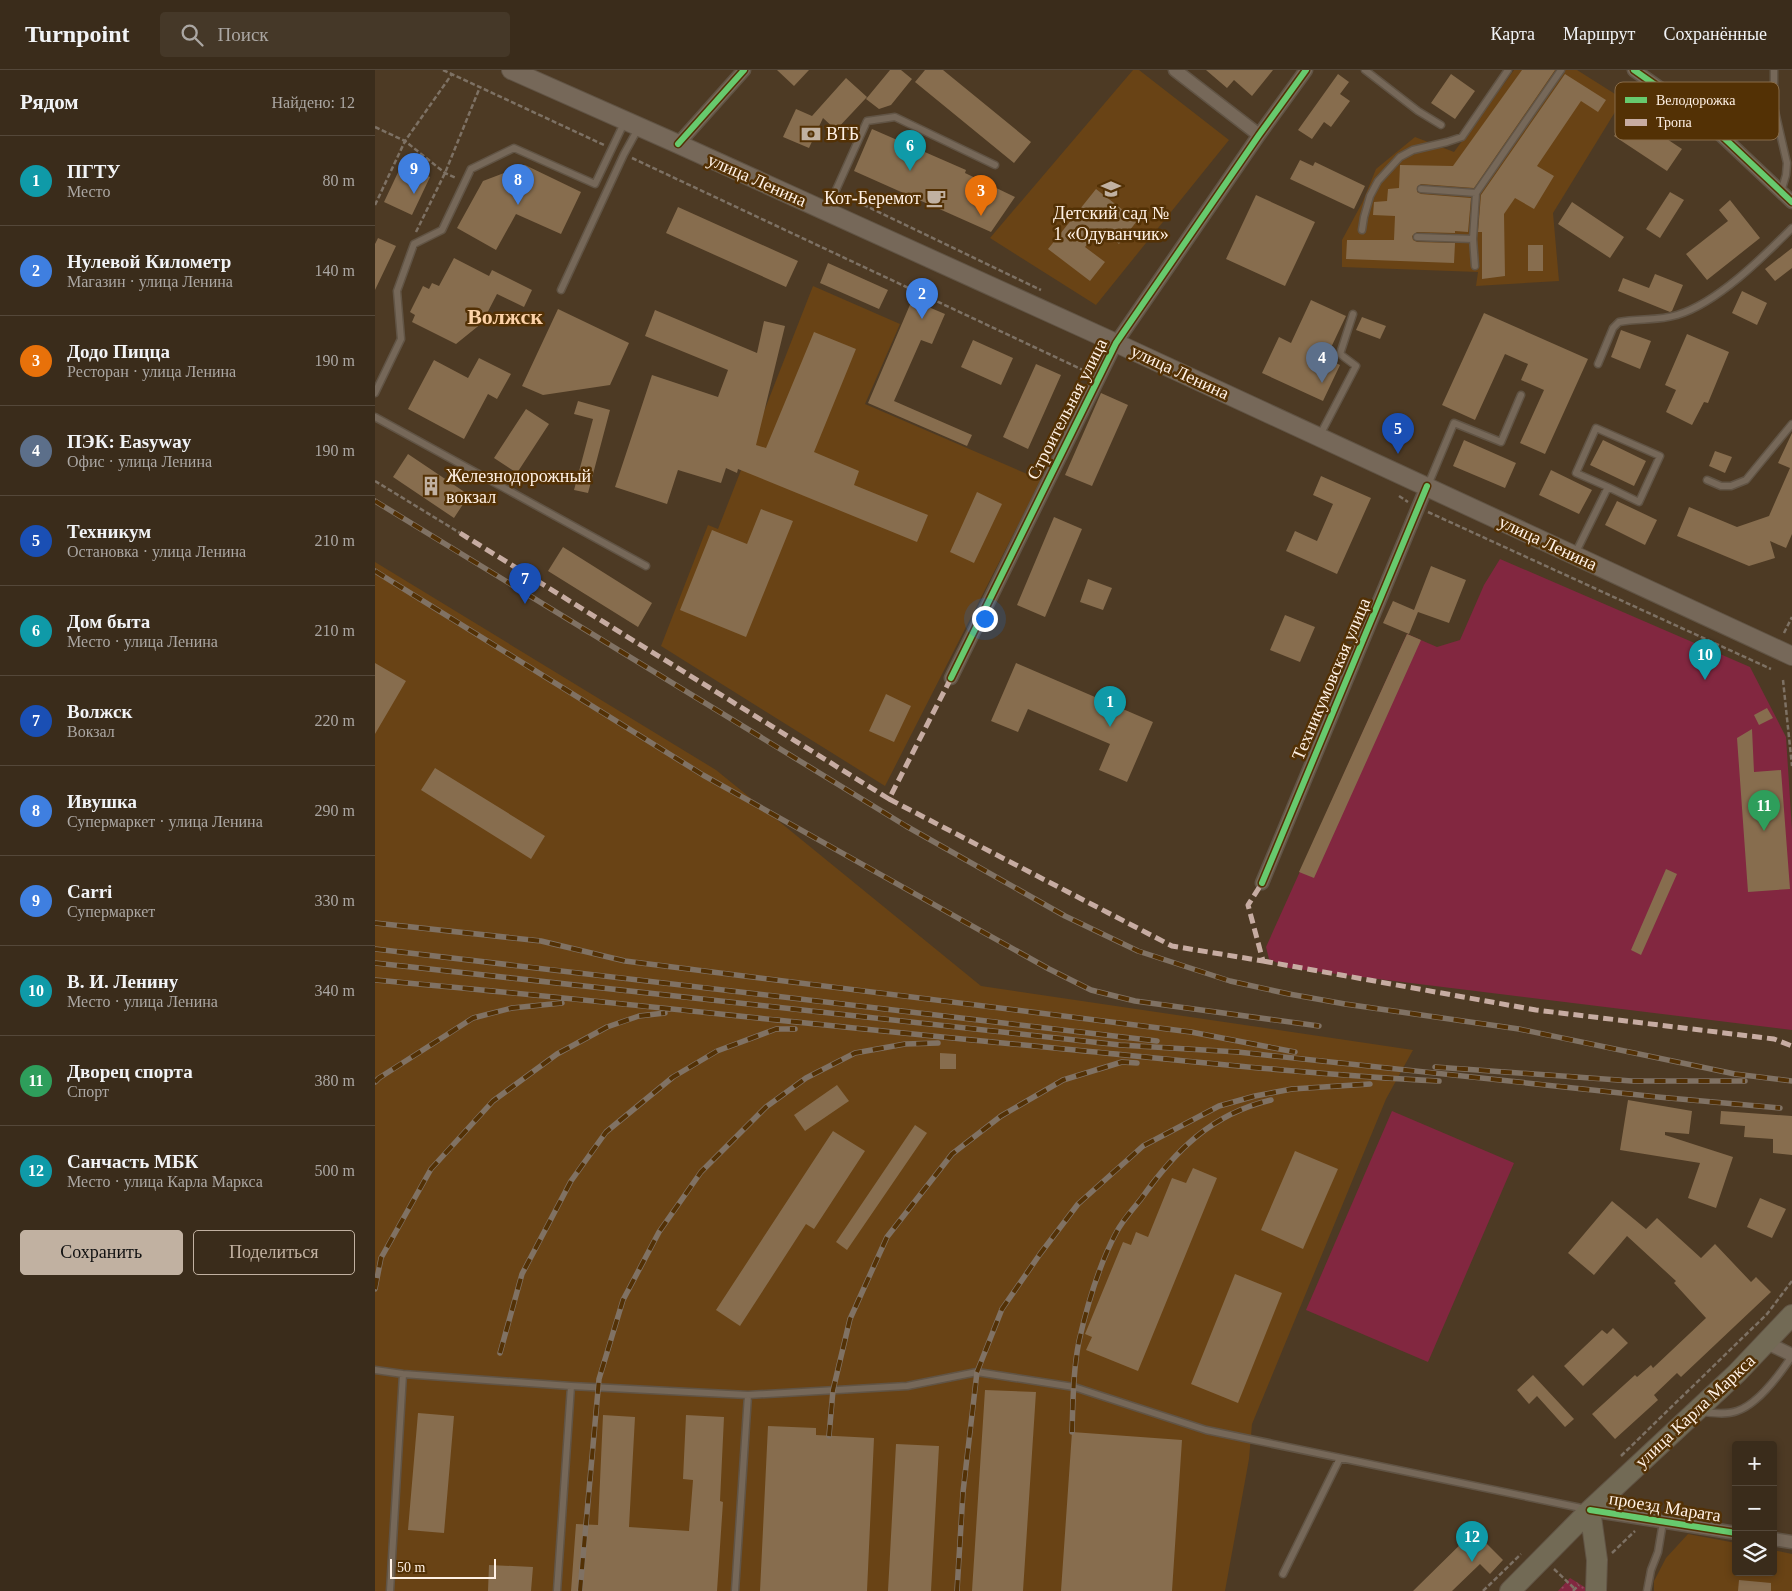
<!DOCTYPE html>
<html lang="ru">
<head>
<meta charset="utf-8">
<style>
  :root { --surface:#3a2c1b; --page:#453828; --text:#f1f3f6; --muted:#aba7a3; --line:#54483a; --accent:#c1b1a1 }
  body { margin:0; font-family:Georgia,serif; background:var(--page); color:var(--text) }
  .controls { position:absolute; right:15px; bottom:15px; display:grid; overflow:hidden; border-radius:5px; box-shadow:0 2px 8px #0003 }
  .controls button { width:45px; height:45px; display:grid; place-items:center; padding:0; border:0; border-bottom:1px solid var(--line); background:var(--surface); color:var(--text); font:25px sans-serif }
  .scale { position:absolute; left:15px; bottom:12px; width:106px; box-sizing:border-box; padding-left:5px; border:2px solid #fff1e5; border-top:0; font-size:14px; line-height:18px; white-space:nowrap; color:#fff1e5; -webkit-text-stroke:4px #533105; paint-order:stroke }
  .you { position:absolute; left:609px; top:548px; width:18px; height:18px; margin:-12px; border:4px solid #fff; border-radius:50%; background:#1a73e8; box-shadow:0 0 0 8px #1a73e833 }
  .badge { display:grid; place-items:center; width:32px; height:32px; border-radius:50%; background:var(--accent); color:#fff; font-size:16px; font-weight:700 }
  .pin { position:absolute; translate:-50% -41px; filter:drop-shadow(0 1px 2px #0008) }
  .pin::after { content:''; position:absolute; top:26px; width:18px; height:15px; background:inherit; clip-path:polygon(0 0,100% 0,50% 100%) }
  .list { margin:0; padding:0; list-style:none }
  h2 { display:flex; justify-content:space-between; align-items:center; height:65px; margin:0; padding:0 20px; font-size:21px }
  h2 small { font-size:16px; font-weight:400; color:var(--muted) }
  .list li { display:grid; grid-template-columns:32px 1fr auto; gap:15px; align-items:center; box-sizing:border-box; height:90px; padding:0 20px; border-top:1px solid var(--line) }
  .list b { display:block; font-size:19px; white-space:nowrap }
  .list p { margin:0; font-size:16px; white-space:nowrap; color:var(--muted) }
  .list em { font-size:16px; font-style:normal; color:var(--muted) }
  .actions { display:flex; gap:10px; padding:15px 20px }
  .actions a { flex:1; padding:11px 0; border:1px solid var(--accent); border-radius:5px; text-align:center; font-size:18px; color:var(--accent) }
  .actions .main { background:var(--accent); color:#111 }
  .icon { flex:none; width:28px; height:28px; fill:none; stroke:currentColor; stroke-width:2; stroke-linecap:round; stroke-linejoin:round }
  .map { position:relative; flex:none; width:1417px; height:1521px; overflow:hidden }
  header { display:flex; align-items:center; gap:30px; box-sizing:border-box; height:70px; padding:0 25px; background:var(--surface); border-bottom:1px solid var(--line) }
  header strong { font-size:24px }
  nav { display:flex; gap:28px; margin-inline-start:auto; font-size:18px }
  .search { width:350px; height:45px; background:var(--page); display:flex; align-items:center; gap:12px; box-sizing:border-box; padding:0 18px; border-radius:5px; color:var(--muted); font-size:19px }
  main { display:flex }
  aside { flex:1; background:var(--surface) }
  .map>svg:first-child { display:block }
  .built { fill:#694315 }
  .green { fill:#822740 }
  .park { fill:url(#park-dots) }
  .building { fill:#876d4e }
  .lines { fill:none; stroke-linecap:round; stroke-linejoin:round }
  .lane-casing { stroke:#615445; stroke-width:9 }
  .street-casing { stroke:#615445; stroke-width:15 }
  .secondary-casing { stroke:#615445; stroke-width:20 }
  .primary-casing { stroke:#615445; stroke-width:22 }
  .path { stroke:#7d7164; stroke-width:2.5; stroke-dasharray:5 2.5; stroke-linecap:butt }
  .lane { stroke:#766859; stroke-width:6 }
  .street { stroke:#766859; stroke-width:12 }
  .secondary { stroke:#766859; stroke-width:18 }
  .primary { stroke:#726a55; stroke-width:20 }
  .rail-casing { stroke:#807264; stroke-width:5.5 }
  .rail { stroke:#533105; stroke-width:4; stroke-dasharray:11; stroke-linecap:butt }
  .quiet { stroke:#c7aca2; stroke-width:5; stroke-dasharray:10 5; stroke-linecap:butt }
  .cycleway-casing { stroke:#533105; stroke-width:9 }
  .cycleway { stroke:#67ca6e; stroke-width:6 }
  .labels { text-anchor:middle; stroke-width:5; stroke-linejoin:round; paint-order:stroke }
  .poi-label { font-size:18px; fill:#fff1e5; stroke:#533105; text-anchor:start }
  .street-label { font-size:18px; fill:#fff1e5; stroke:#533105 }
  .district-label { font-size:22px; font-weight:bold; fill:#fcd2a8; stroke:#533105 }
  .key { fill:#533105; stroke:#876b48; stroke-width:1 }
  .key-label { font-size:14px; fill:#fff1e5 }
</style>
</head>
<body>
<header>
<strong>Turnpoint</strong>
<div class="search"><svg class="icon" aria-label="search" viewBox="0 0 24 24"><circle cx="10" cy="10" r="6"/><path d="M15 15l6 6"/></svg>Поиск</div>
<nav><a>Карта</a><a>Маршрут</a><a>Сохранённые</a></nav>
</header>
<main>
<aside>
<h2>Рядом<small>Найдено: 12</small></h2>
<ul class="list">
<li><span class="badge" style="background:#0f9aa8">1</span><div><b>ПГТУ</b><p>Место</p></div><em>80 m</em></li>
<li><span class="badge" style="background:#3f7fe0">2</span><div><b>Нулевой Километр</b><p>Магазин · улица Ленина</p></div><em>140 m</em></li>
<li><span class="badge" style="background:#e8710a">3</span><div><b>Додо Пицца</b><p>Ресторан · улица Ленина</p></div><em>190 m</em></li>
<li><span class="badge" style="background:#5c6f8a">4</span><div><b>ПЭК: Easyway</b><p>Офис · улица Ленина</p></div><em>190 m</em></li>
<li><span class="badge" style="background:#1a4fb4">5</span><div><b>Техникум</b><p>Остановка · улица Ленина</p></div><em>210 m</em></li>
<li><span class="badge" style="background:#0f9aa8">6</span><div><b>Дом быта</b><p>Место · улица Ленина</p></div><em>210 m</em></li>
<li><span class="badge" style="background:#1a4fb4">7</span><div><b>Волжск</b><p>Вокзал</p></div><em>220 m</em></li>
<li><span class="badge" style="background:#3f7fe0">8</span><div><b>Ивушка</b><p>Супермаркет · улица Ленина</p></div><em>290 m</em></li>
<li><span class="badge" style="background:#3f7fe0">9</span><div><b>Carri</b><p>Супермаркет</p></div><em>330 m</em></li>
<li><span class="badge" style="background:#0f9aa8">10</span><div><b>В. И. Ленину</b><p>Место · улица Ленина</p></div><em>340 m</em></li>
<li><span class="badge" style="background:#2e9e5b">11</span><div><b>Дворец спорта</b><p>Спорт</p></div><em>380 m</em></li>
<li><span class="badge" style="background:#0f9aa8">12</span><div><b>Санчасть МБК</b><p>Место · улица Карла Маркса</p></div><em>500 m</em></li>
</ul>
<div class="actions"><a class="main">Сохранить</a><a>Поделиться</a></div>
</aside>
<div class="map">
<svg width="1417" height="1521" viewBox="0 0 1417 1521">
  <defs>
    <pattern id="park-dots" width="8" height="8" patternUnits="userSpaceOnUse" patternTransform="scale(1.25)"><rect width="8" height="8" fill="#822740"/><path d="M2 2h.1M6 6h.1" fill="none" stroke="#95475b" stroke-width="1.8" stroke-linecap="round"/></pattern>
  </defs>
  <rect width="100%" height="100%" fill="#4d3a24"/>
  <path class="built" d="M758,0H764L854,70L721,235L615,168Z
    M1139,0H1202L1248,29L1178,143L1184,211L1101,216L1103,202L967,197V170L987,133L1001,99L1040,67L1079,82Z
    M438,216L525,254L490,334L666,410L510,716L286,576L333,455L343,459Z
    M0,492L341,700L606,916L1038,980L1011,1029L877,1354L874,1389L850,1521H0Z
    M1313,1464L1361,1473V1502H1398V1480L1417,1484V1521H1279V1511L1291,1488Z"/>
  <path class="green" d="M1125,489L1375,597L1411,667L1417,760V960L914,898L894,889L891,877L1032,564L1062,577L1085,570L1109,515Z
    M1017,1041L1139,1093L1053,1292L931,1240Z"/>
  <path class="park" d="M1195,1508L1216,1521H1183Z"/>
  <path class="building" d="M402,0H434L419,16Z
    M515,0H526L537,9L516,35L504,39L491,29Z
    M550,0H568L656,72L639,93L540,12Z
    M831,0H898L877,26L859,10L852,18Z
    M1147,0H1180L1099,118L1046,114L1042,117V122L1046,124L1096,128L1093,162L1080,161V163L1042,162L1037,166L1038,170L1042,172L1080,173L1079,193L971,189L972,170H1019L1020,146L998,145L999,132L1012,131L1013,119L1024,118L1025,95L1078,96Z
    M963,4L974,12L965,24L975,31L956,57L949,52L937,69L923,60Z
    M1076,4L1100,21L1080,49L1056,33Z
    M1190,4L1231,30L1223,42L1206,31L1162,96L1179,106L1159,139L1140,128L1129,144L1130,206L1107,209V162H1103L1106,125Z
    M471,8L492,27L461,60L448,48L434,78L408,67L421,39L437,46Z
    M1254,44L1307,79L1292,101L1239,66Z
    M497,59L591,100L590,103L640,127L616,162L479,101Z
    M925,90L938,96L940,92L990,116L979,139L915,109Z
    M27,94L55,107L37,145L9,132Z
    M150,95L206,122L186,164L141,144L121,180L82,158L108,111Z
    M721,119L762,151L744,174L725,159L710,177L730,192L715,211L673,179Z
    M1295,122L1309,130L1285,168L1271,159Z
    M881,125L940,152L910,216L851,189Z
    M1355,130L1385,168L1332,210L1311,184L1353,151L1344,140Z
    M1197,132L1249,167L1235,188L1183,154Z
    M303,137L423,191L411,217L291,163Z
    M3,168L21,176L0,220V174Z
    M1153,175H1168V201H1153Z
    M1417,178V198L1400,211L1390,199Z
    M79,188L114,206L117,200L157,220L149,237L122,224L107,253L81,274L37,252L40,245L35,242L48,216L54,219L57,213L64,216Z
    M453,193L513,220L504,239L445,213Z
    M1280,204L1308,215L1297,241L1295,242L1243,221L1248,208L1274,218Z
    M1367,221L1392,233L1382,255L1357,243Z
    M537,230L570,244L557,274L546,270L519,331L597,365L592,376L493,333Z
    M936,230L971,246L951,288L965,295L948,331L887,303L904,267L916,273Z
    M183,239L254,273L235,315L168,325L147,316Z
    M280,240L382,283L389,251L410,256L381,375L391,378L439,262L481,279L439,382L484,401L479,415L553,445L542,472L363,399L362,403L351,398L346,413L303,400L292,434L240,417L277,305L343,327L353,300L270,266Z
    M1109,243L1213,289L1170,384L1145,373L1169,320L1146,310L1153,294L1130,284L1100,350L1067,335Z
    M987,247L1011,256L1005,269L981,260Z
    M1246,260L1276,271L1265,299L1236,287Z
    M1312,264L1354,282L1333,333L1329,332L1317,355L1291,342L1301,320L1290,315Z
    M598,270L638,288L626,315L586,297Z
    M104,288L136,304L122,329L113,324L89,369L33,339L59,290L93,308Z
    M661,294L686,305L653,379L628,367Z
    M726,323L753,335L717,416L690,405Z
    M203,331L235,340L213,423L199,420L218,349L199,344Z
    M151,339L174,354L142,403L119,388Z
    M1417,363V464L1411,478L1395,471L1400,488L1374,496L1302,466L1314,437L1362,457L1394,446L1415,398L1403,393Z
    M1089,370L1141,393L1130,418L1078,396Z
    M1228,370L1271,391L1259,416L1215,395Z
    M1340,381L1357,387L1350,403L1334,396Z
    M33,384L94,425L79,448L18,407Z
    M1176,400L1217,420L1204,444L1164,425Z
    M946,406L996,428L962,504L911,481L920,461L942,471L958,434L938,425Z
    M602,422L627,434L599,493L575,482Z
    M1242,431L1282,450L1270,475L1230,455Z
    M386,439L418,451L371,567L305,540L337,460L372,474Z
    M679,447L707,459L670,547L642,535Z
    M188,477L277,533L263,557L173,501Z
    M1056,496L1091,510L1074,553L1043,542L1034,564L1008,553L1018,531L1039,540Z
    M713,509L737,518L728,540L705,532Z
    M910,545L940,557L925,592L895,580Z
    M1032,564L1046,570L939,808L924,802Z
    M0,593L31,611L0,664Z
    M641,593L778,652L752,712L724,700L735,674L653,639L643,662L616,651Z
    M511,624L536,636L519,672L494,661Z
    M1392,638L1398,648L1384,655L1379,645Z
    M1377,659L1379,702L1406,700L1415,819L1373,822L1362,668Z
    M60,698L170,766L156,789L46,720Z
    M1291,799L1302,804L1266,885L1256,880Z
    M565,983L581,984V999H565Z
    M462,1015L474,1031L430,1061L419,1045Z
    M1253,1030L1317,1041L1314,1064L1290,1062V1065L1358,1087L1341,1138L1313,1128L1325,1093L1245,1080Z
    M1346,1041L1417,1046V1085L1398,1083V1069L1369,1067L1370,1056L1345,1054Z
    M540,1055L552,1063L472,1180L461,1172Z
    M458,1061L490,1081L439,1159L431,1154L365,1256L341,1240Z
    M920,1081L963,1099L928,1179L886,1160Z
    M818,1098L842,1108L763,1301L711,1280L717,1267L710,1264L748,1172L756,1175L761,1162L773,1167L797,1108L811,1113Z
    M1385,1128L1411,1139L1397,1168L1372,1157Z
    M1237,1131L1271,1159L1282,1148L1326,1188L1340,1174L1376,1212L1381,1207L1396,1222L1306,1307L1302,1303L1279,1325L1283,1330L1240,1369L1217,1344L1260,1305L1262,1307L1276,1295L1278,1298L1331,1248L1299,1213L1301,1211L1252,1166L1219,1205L1193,1183Z
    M860,1204L907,1223L863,1333L816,1314Z
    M1238,1258L1253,1273L1208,1316L1189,1296L1227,1260L1232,1264Z
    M1158,1305L1199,1349L1190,1357L1162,1326L1154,1334L1142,1320Z
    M610,1320L661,1322L648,1521H597Z
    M43,1343L79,1346L69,1463L33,1460Z
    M228,1345L260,1347L254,1457L314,1461L318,1410L308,1409L311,1345L349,1347L345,1431L348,1432L342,1521H196L201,1454L223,1455Z
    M393,1356L441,1358V1365L499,1368L492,1521H385Z
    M697,1362L807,1370L797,1521H686Z
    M521,1374L564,1376L556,1521H513Z
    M1099,1461L1128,1490L1115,1504L1105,1494L1077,1521H1038Z
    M114,1495L158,1497L156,1521H113Z
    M1364,1510L1396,1513V1521H1363Z"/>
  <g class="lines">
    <defs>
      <path id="lane" d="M990,0L1043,41L1066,55
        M1399,0V37L1412,93L1411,105L1406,122
        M1046,119L1101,123L1186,0
        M452,140L492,51L520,47L620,95
        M987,160L989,147L995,126L1003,111L1025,87L1038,80L1072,72L1087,67L1133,0
        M1042,167L1098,169
        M1100,196L1098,169L1101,123
        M186,220L249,84L264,57
        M1223,294L1238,258L1244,252C1263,248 1283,251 1302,245C1342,233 1387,188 1417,158
        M0,323L26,269L22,221L39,174L67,160L96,99L139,78L220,114L250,51
        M0,347L271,496
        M945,365L981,296L965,284L978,244
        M1332,410L1346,416H1356L1371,410L1417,354
        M1053,415L1079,353L1126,372L1146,325
        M1200,484L1233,417L1264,432L1285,386L1221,358L1201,403L1233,417
        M0,1300L28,1304L196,1316L373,1325L532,1316L602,1302L699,1317L831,1360L1211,1439
        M1327,1342C1338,1343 1351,1345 1362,1341C1383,1334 1405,1304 1417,1286
        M908,1504L965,1388
        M15,1521L28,1304
        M182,1521L196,1316
        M360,1521L373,1325
        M1272,1521L1276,1500L1283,1482L1288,1452"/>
      <path id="street" d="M800,0L884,65
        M1259,0L1316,40L1347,66L1417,132
        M303,74L369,0
        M576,608L741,273L884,65L931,0
        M887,813L1052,416
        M1392,1273L1417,1285
        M1215,1440L1361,1463
        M1398,1469L1417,1472"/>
      <path id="secondary" d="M136,0L303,74L741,273L1417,586"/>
      <path id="primary" d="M1215,1440L1222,1490L1221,1521
        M1135,1521L1215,1440L1362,1303L1417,1245"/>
    </defs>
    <use href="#lane" class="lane-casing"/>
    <use href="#street" class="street-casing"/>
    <use href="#secondary" class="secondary-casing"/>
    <use href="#primary" class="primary-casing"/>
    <path class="path" d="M68,0L229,75
      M0,57L30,71L70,103L81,108
      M257,88L708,300
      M468,125L666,220
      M0,135L30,71L77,4
      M41,162L70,103L105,17
      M0,411L85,463
      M1024,426L1033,432
      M1053,442L1396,599
      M1409,563L1417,547
      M1408,610L1417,696
      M1246,1386L1392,1244L1417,1211
      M1237,1483L1260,1461
      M1179,1499L1200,1519
      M1108,1521L1146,1484
      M1198,1521L1204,1515"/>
    <use href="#lane" class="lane"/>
    <use href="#street" class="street"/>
    <use href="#secondary" class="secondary"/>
    <use href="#primary" class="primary"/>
    <defs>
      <path id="rail" d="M0,431L531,756L690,846L763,881L855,911L914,924L970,934L1144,959L1360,1004L1417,1011
        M0,501L328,705L674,899L716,920L760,931L944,956
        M0,853L166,871L250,891L816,962L920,982
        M0,879L782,971
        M0,893L745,975L863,982L1283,1027L1405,1038
        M0,910C234,931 467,958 700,980C822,992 943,1005 1064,1011
        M1060,997L1257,1011H1370
        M0,1012L4,1008L98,948L137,938L187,933
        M0,1219L6,1188L56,1099L118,1031L182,984L232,957L264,946L290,943
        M125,1283L147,1204L196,1111L231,1062L298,1007L342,981L401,959H420
        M697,1362C698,1332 698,1301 704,1271C712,1236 724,1195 741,1163C747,1151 757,1140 766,1129C800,1081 836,1044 896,1030
        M454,1366L458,1320L475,1249L512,1167L577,1084L626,1046L688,1010L747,992L762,993
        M205,1521L224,1309L248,1230L284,1162L326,1102L391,1037L431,1008L480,983L530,974L563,973
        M582,1521L588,1422L602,1302L627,1239L665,1184L703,1134L768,1076L844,1036L880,1026L917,1019L995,1014"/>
    </defs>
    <use href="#rail" class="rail-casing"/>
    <use href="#rail" class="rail"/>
    <path class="quiet" d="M85,463L514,729L576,608
      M514,729L797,876L888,891L873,835L889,810
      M888,891L1161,940L1399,969L1417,976"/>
    <defs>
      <path id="cycleway" d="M1259,0L1316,40L1347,66L1417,132
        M303,74L369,0
        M576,608L741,273L884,65L931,0
        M887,813L1052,416
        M1215,1440L1361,1463"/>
    </defs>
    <use href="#cycleway" class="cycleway-casing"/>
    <use href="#cycleway" class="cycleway"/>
  </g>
  <defs>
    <symbol id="bank-bare" viewBox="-9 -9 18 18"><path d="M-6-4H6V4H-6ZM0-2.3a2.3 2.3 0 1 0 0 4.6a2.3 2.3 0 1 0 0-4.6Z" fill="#c1b1a1" stroke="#533105" stroke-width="2.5" paint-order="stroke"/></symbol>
    <symbol id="school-bare" viewBox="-9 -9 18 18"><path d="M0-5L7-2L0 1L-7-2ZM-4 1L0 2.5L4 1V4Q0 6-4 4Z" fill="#c1b1a1" stroke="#533105" stroke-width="2.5" paint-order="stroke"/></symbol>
    <symbol id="cafe-bare" viewBox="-9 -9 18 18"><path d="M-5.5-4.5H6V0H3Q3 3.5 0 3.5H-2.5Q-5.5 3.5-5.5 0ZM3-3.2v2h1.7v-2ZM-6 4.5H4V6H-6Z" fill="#c1b1a1" stroke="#533105" stroke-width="2.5" paint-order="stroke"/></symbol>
    <symbol id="building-bare" viewBox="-9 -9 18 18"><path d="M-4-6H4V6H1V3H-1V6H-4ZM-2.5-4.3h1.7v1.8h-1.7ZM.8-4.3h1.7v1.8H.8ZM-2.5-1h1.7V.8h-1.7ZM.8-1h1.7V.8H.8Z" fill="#c1b1a1" stroke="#533105" stroke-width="2.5" paint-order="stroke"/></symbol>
  </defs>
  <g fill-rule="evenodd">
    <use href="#bank-bare" x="422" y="50" width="28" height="28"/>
    <use href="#school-bare" x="722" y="105" width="28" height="28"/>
    <use href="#cafe-bare" x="547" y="114" width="28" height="28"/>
    <use href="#building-bare" x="42" y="402" width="28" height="28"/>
  </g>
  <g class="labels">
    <g class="poi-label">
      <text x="451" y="70">ВТБ</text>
      <text x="546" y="134" text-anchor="end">Кот-Беремот</text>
      <text x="736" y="149" text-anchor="middle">Детский сад №<tspan x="736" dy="21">1 «Одуванчик»</tspan></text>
      <text x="71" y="412">Железнодорожный<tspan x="71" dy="21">вокзал</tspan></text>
    </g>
    <g class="street-label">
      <text transform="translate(382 110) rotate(24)" y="6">улица Ленина</text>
      <text transform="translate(805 302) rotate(25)" y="6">улица Ленина</text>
      <text transform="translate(692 339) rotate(-63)" y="6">Строительная улица</text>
      <text transform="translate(1173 473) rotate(25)" y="6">улица Ленина</text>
      <text transform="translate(956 609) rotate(-67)" y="6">Техникумовская улица</text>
      <text transform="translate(1320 1341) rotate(-43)" y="6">улица Карла Маркса</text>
      <text transform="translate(1290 1437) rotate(9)" y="6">проезд Марата</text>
    </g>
    <g class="district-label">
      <text x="130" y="254">Волжск</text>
    </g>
  </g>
  <rect x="1240" y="12" width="164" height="58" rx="8" class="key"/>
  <rect x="1250" y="27" width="22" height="6" fill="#67ca6e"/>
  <rect x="1250" y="49" width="22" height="7" fill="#c7aca2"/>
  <g class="key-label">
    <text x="1281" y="35">Велодорожка</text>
    <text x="1281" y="57">Тропа</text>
  </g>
</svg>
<div class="controls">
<button>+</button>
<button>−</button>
<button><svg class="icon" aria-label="layers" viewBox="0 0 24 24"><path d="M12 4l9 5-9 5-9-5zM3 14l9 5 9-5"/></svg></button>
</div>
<div class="scale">50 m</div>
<div class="you"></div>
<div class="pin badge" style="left:735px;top:657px;background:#0f9aa8">1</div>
<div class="pin badge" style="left:547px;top:249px;background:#3f7fe0">2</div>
<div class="pin badge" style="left:606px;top:146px;background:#e8710a">3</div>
<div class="pin badge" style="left:947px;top:313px;background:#5c6f8a">4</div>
<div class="pin badge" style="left:1023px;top:384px;background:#1a4fb4">5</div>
<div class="pin badge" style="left:535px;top:101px;background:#0f9aa8">6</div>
<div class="pin badge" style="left:150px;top:534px;background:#1a4fb4">7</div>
<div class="pin badge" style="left:143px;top:135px;background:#3f7fe0">8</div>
<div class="pin badge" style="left:39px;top:124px;background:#3f7fe0">9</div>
<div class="pin badge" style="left:1330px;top:610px;background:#0f9aa8">10</div>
<div class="pin badge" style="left:1389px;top:761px;background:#2e9e5b">11</div>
<div class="pin badge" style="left:1097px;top:1492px;background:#0f9aa8">12</div>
</div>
</main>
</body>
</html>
